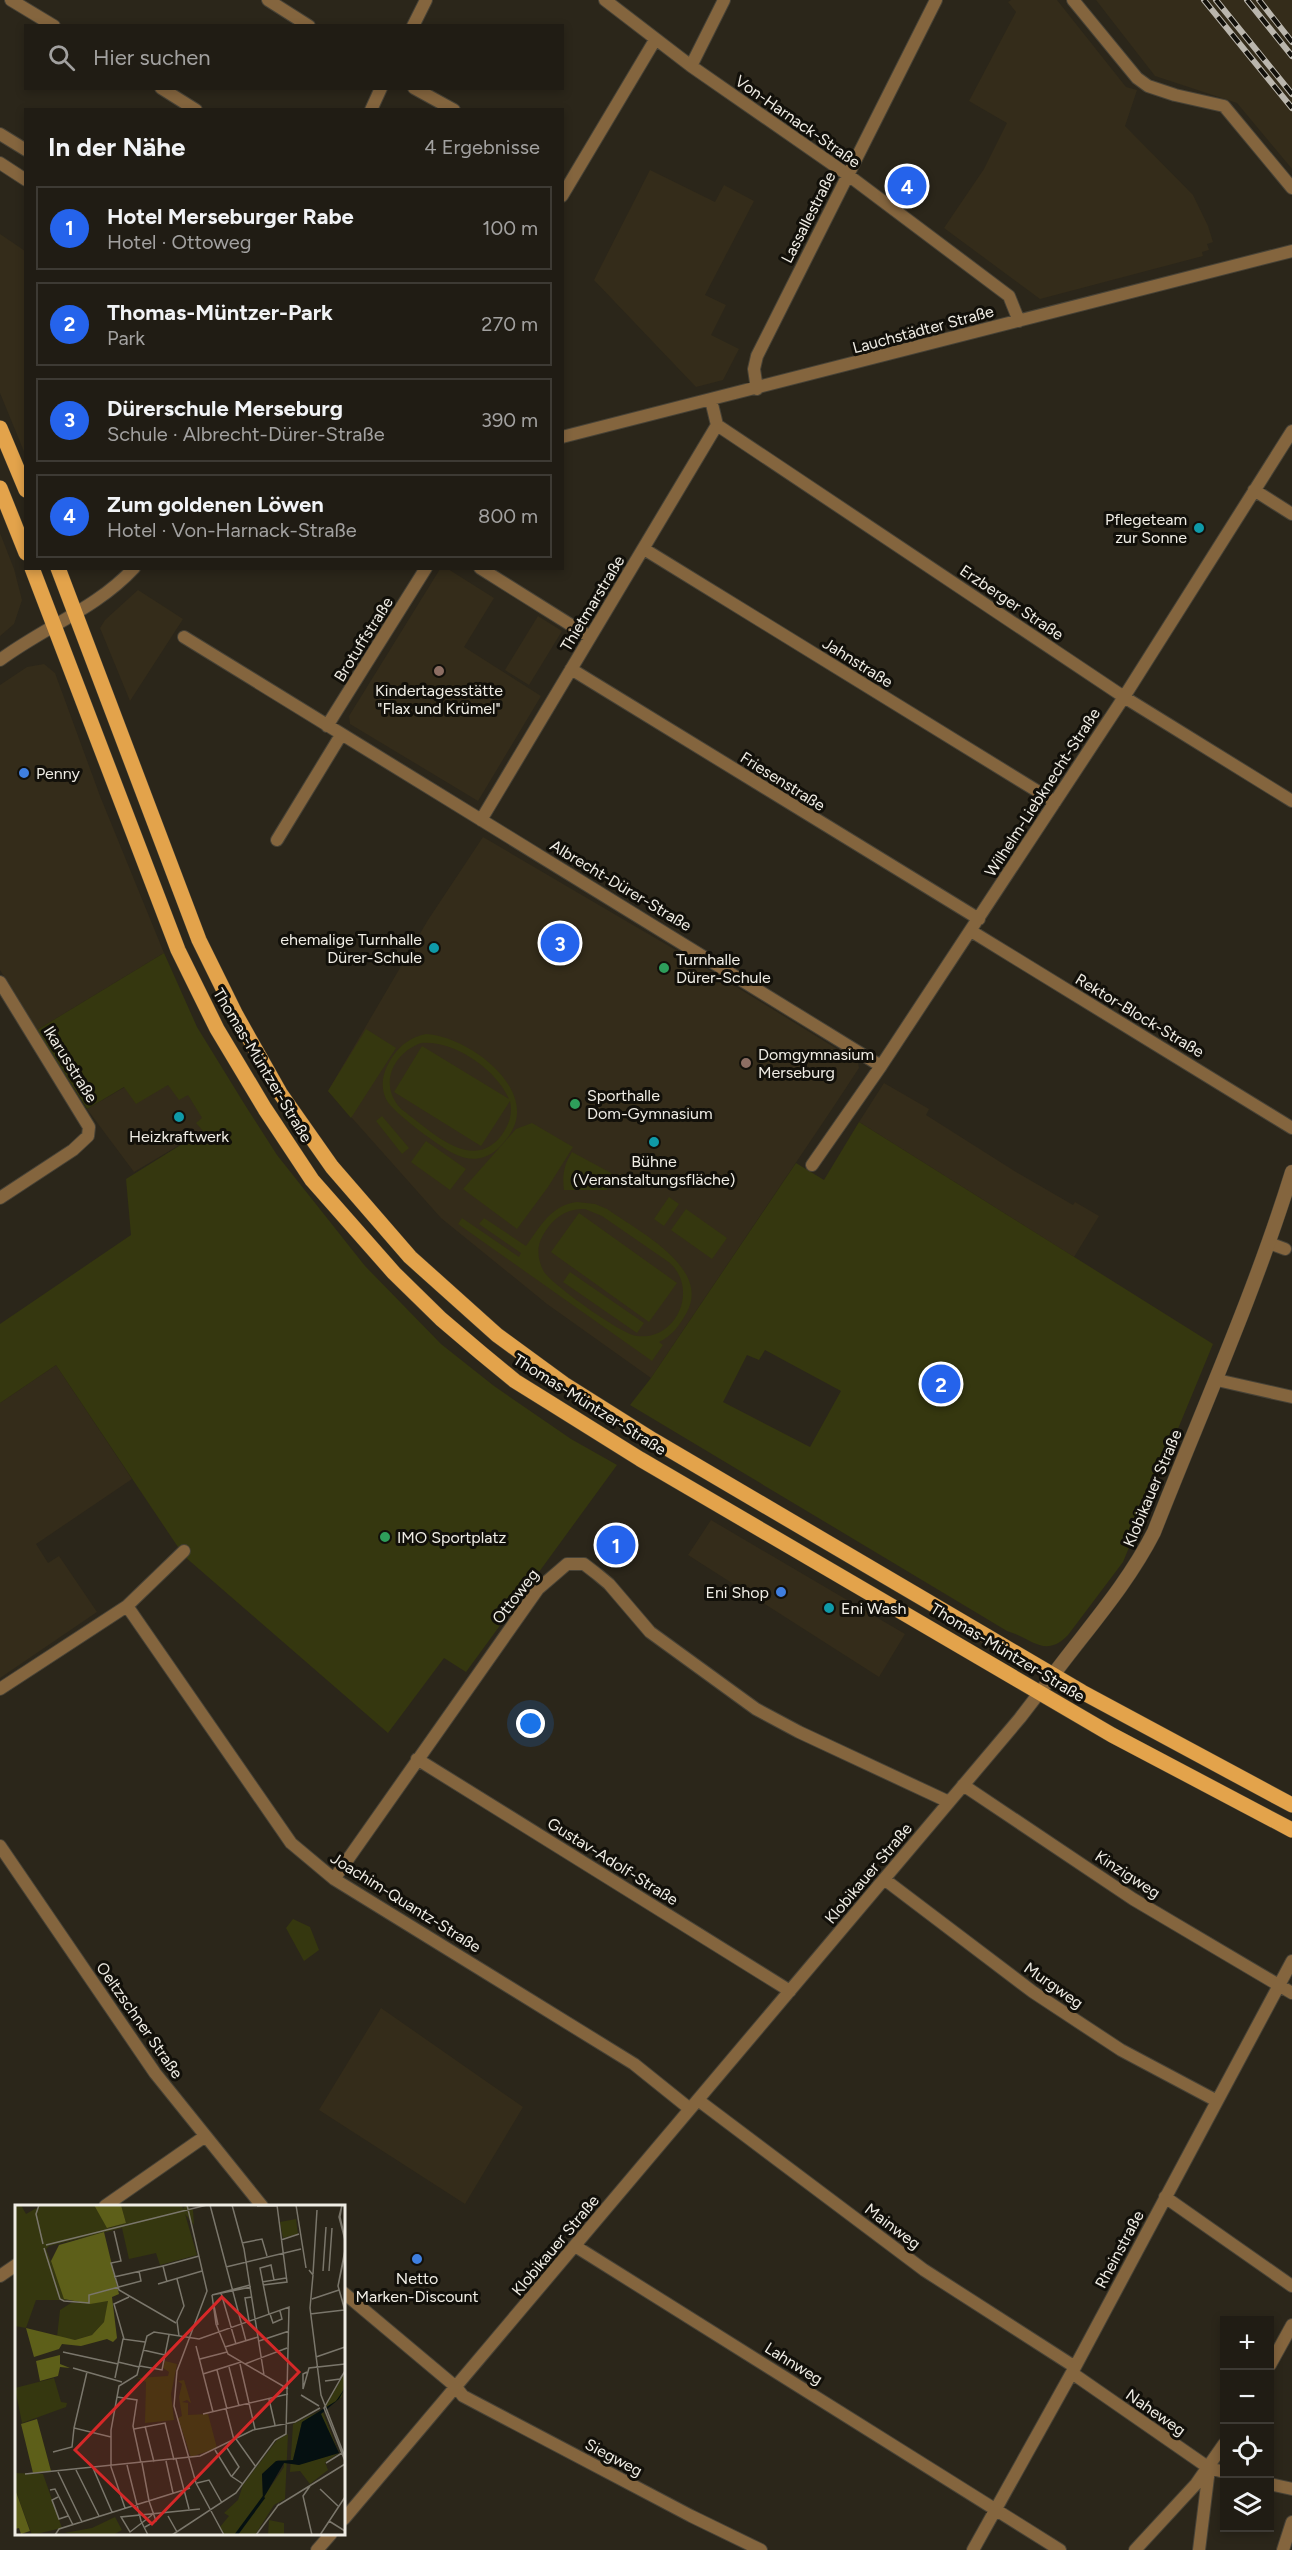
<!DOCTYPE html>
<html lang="de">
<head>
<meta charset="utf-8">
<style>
  :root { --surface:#201c14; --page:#2d2922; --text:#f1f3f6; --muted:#a2a1a0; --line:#3d3a34; --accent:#2563eb }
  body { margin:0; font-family:Figtree,sans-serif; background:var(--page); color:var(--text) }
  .controls { position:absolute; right:18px; bottom:18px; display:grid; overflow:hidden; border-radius:0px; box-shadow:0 3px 9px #0003 }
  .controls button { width:54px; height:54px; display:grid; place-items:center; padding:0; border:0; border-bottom:2px solid var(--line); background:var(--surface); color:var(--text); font:30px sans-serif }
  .you { position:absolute; left:531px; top:1724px; width:21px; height:21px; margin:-15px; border:4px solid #fff; border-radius:50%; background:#1a73e8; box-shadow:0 0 0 9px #1a73e833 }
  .badge { display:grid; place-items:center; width:39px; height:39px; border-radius:50%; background:var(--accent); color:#fff; font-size:20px; font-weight:700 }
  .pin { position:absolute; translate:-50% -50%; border:3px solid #fff; box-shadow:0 2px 6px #0006 }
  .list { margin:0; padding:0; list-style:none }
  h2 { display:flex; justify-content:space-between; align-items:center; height:78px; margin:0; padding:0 24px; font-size:26px }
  h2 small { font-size:20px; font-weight:400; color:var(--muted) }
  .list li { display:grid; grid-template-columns:39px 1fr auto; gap:18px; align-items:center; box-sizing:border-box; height:84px; margin:0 12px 12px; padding:0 12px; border:2px solid var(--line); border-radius:0px }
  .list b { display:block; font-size:22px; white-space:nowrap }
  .list p { margin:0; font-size:20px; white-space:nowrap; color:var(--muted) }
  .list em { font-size:20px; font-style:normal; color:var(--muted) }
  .icon { flex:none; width:33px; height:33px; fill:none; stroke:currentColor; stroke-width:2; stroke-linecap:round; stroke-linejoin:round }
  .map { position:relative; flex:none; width:1292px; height:2550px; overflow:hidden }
  .search { position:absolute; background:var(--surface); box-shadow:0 3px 9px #0003; left:24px; top:24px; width:540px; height:66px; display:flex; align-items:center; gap:15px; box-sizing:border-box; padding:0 21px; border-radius:0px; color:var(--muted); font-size:22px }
  .panel { position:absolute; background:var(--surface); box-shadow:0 3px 9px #0003; left:24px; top:108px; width:540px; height:462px; border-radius:0px }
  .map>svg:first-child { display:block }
  .built { fill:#342c1a }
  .green { fill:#35370f; fill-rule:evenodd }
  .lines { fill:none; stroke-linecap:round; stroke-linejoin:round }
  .minor-casing { stroke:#474236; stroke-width:14 }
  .tertiary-casing { stroke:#474236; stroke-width:15 }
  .primary-casing { stroke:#474236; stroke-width:16 }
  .minor { stroke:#84653e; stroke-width:12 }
  .tertiary { stroke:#84653e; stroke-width:14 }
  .primary { stroke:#e3a34b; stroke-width:15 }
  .rail-casing { stroke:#bab6ad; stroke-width:6 }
  .rail { stroke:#12100a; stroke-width:4; stroke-dasharray:11; stroke-linecap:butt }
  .culture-dot { fill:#0f9aa8; stroke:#12100a; stroke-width:2 }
  .education-dot { fill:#8d6e63; stroke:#12100a; stroke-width:2 }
  .shop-dot { fill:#3f7fe0; stroke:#12100a; stroke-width:2 }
  .leisure-dot { fill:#2e9e5b; stroke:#12100a; stroke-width:2 }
  .labels { text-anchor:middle; stroke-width:6; stroke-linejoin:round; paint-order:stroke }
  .street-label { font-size:16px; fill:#f0ede5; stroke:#12100a }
  .poi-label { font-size:16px; fill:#f0ede5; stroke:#12100a; text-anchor:start }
  .inset-river { fill:none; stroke:#051011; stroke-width:3 }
  .inset-road { fill:none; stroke:#7a766b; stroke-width:1.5 }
  .view { fill:#d62828; fill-opacity:0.15; stroke:#d62828; stroke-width:3 }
  .inset-edge { fill:none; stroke:#f0ede5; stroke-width:3 }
</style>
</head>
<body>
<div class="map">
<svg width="1292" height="2550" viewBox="0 0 1292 2550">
  <rect width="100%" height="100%" fill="#2b261a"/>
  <path class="built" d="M1011,0H1057L1126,87L1137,90L1125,126L1193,195L1208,226L1213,242L1207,244L1209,250L1202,252L1203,256L1040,299L944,228L984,169L1007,123L969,101L1016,12L1008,2Z
    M1096,0H1292V169L1237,103L1155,76Z
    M650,170L715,202L724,185L754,201L705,295L726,305L711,335L739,349L723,380L696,387L594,280Z
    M0,234L25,251V454L0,393Z
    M0,533L14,569L22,600L14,624L0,636Z
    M440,569H448L494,598L464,647L541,696L478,801L350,724L349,716Z
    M138,590L183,619L130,701L100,628L105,620Z
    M538,616L562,631L529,685L505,670Z
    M44,664L55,673L100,796L164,953L37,1030L0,970V685L27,667Z
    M483,837L696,962L858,1062L859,1068L832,1109L651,1378L547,1304L441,1218L328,1091L428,920Z
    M884,1083L929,1109L926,1115L1016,1172L1073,1205L1075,1202L1099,1216L1074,1257L859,1122Z
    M168,1085L188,1094L203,1118V1131L134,1172L87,1109L125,1087Z
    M56,1365L132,1479L36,1544L48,1563L59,1556L97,1612L0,1678V1403Z
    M711,1520L905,1634L879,1677L688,1555Z
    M381,2008L523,2107L465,2204L319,2110Z"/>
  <path class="green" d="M164,953L197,1027L245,1105L277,1155L365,1266L441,1344L494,1386L571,1439L617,1465L466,1672L444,1658L388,1733L184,1556L56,1365L0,1403V1324L131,1235L126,1179L203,1131L196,1123L202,1118L188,1095L179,1100L168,1085L136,1104L124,1087L87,1109L37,1030Z
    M366,1029L396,1048L351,1118L328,1091Z
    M426,1034C468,1036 543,1091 508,1137C502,1145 494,1154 484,1157C476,1160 465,1159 457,1155C442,1149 392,1112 386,1099C379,1084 384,1069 393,1056C401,1044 412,1037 426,1034ZM421,1043C454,1040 496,1069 509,1099L422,1046L394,1092L481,1146L510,1101C513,1114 509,1125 501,1136C471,1174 429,1129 401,1109C378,1085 393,1053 421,1043Z
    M382,1116L409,1148L402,1154L376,1121Z
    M859,1122L1213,1344L1123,1562L1068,1635C1045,1659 1032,1638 1007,1631L630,1405L651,1378L796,1163L824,1180ZM765,1350L841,1391L810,1447L723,1402L747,1355L759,1360Z
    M532,1123L573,1147L548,1187L517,1229L463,1189L516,1129Z
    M426,1141L466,1169L450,1190L411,1162Z
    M572,1152L611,1173L607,1190H564C562,1175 564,1165 572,1152Z
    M669,1197L679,1204L664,1226L654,1219Z
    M577,1202L595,1204L607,1209C636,1230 711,1267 687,1312C680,1325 672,1336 659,1342L663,1345L652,1361L458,1224L462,1218L519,1257L521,1253L479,1224L484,1218L526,1246C540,1227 551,1205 577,1202ZM585,1209L602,1216L670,1263C699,1290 676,1341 637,1336C622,1335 553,1285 544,1272C538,1261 536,1248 542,1237C551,1220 565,1208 585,1209Z
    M686,1209L727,1238L712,1259L671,1230Z
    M579,1213L677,1283L649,1322L551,1252Z
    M570,1272L644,1323L637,1333L563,1282Z
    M293,1919L310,1927L319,1950L304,1961L286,1928Z"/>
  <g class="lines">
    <defs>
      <path id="minor" d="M11,0L54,26
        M268,0L309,26
        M605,0L691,66L848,175L1009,296L1019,321
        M1073,0L1137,78L1148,86L1175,95L1224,106L1292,188
        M413,26L426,0
        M691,66L724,0
        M161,88L196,110
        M414,88L454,110
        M371,110L381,88
        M0,134L26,150
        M0,163L26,180
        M562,196L655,40
        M757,389L754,369L757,356L936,0
        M717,425L1124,697L1292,801
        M562,437L1292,251
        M1254,490L1292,514
        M644,549L1055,802
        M480,568L590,637
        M184,637L881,1066
        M0,660C44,627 96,609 134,568
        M571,669L979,919
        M327,726L426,568
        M481,820L717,425L711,400
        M277,840L341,735
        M971,931L1292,1128
        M0,982L89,1127L88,1136L73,1150L0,1198
        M812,1165L881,1066L1124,697L1292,431
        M1269,1243L1285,1249
        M1217,1380L1292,1397
        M127,1606L184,1551
        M0,1689L127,1606L291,1843L334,1879L634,2064L690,2109
        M417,1759L790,1991
        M963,1785L1133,1899L1292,1993
        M0,1846L155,2073L262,2206
        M334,1879L538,1589L567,1564H584L597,1574L609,1584L650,1632L756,1709L799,1732L949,1802
        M884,1879L1033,1992L1121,2050L1217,2101
        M698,2100L924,2270L1075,2367
        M1165,2197L1292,2286
        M105,2206L204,2137
        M575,2246L1060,2550
        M0,2276L16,2265
        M344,2293L456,2387L463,2396L691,2516L761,2550
        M1270,2365L1292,2325
        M1072,2373L1209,2468L1224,2472
        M1270,2484L1292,2489
        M344,2519L1020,1718L1053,1675
        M317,2550L331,2534
        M973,2550L1075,2367L1292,1961
        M1135,2550L1196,2484L1224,2444
        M1199,2550L1209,2469
        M1283,2550L1292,2522"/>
      <path id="tertiary" d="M1053,1675C1088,1628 1127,1585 1154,1532C1201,1412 1254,1295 1292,1172"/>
      <path id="primary" d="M0,428L26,490
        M0,488L26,553
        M32,568L178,950L217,1029L265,1109L312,1180L394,1273L441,1319L481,1353L515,1381L552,1404L640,1459L1112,1735L1292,1830
        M58,568L199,940L236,1015L280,1093L332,1167L410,1257L497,1335L564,1384L653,1440L1082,1692L1292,1805"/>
    </defs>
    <use href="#minor" class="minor-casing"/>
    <use href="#tertiary" class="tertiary-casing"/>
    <use href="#primary" class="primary-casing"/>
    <use href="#minor" class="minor"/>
    <use href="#tertiary" class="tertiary"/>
    <use href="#primary" class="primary"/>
    <defs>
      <path id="rail" d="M1204,0L1292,108
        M1216,0L1292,94
        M1247,0L1292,56
        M1259,0L1292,42"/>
    </defs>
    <use href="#rail" class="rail-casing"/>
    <use href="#rail" class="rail"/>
  </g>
  <g class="culture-dot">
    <circle cx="1199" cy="528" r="6"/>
    <circle cx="434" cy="948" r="6"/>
    <circle cx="179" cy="1117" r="6"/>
    <circle cx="654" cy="1142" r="6"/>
    <circle cx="829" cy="1608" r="6"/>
  </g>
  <g class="education-dot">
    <circle cx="439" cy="671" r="6"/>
    <circle cx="746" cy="1063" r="6"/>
  </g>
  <g class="shop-dot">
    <circle cx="24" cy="773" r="6"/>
    <circle cx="781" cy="1592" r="6"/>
    <circle cx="417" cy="2259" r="6"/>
  </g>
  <g class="leisure-dot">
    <circle cx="664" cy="968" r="6"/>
    <circle cx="575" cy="1104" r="6"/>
    <circle cx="385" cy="1537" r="6"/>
  </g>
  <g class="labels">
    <g class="street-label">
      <text transform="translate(798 121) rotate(35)" y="6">Von-Harnack-Straße</text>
      <text transform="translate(808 217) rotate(-63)" y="6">Lassallestraße</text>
      <text transform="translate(923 329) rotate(-15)" y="6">Lauchstädter Straße</text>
      <text transform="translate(1012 602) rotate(34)" y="6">Erzberger Straße</text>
      <text transform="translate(592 603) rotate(-59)" y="6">Thietmarstraße</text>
      <text transform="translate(363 639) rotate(-58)" y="6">Brotuffstraße</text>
      <text transform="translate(858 662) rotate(32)" y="6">Jahnstraße</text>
      <text transform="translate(783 781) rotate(32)" y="6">Friesenstraße</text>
      <text transform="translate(1042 792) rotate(-57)" y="6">Wilhelm-Liebknecht-Straße</text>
      <text transform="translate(621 885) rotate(31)" y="6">Albrecht-Dürer-Straße</text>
      <text transform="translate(1140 1015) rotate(31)" y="6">Rektor-Block-Straße</text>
      <text transform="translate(71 1064) rotate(58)" y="6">Ikarusstraße</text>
      <text transform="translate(263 1065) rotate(59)" y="6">Thomas-Müntzer-Straße</text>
      <text transform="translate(590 1404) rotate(32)" y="6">Thomas-Müntzer-Straße</text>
      <text transform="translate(1152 1488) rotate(-67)" y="6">Klobikauer Straße</text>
      <text transform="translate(515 1596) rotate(-52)" y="6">Ottoweg</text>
      <text transform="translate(1008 1652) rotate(31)" y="6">Thomas-Müntzer-Straße</text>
      <text transform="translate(613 1861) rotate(32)" y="6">Gustav-Adolf-Straße</text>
      <text transform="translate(868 1873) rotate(-50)" y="6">Klobikauer Straße</text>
      <text transform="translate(1128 1874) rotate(33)" y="6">Kinzigweg</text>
      <text transform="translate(406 1902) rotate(32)" y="6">Joachim-Quantz-Straße</text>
      <text transform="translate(1054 1985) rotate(35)" y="6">Murgweg</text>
      <text transform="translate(140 2020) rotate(55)" y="6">Oeltzschner Straße</text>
      <text transform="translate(893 2226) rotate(37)" y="6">Mainweg</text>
      <text transform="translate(555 2245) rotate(-50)" y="6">Klobikauer Straße</text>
      <text transform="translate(1119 2249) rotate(-62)" y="6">Rheinstraße</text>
      <text transform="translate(794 2363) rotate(32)" y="6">Lahnweg</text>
      <text transform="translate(1156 2412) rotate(35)" y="6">Naheweg</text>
      <text transform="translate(614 2457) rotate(28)" y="6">Siegweg</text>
    </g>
    <g class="poi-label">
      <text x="1187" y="525" text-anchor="end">Pflegeteam<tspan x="1187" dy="18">zur Sonne</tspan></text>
      <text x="439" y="696" text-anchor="middle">Kindertagesstätte<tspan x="439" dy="18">"Flax und Krümel"</tspan></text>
      <text x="36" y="779">Penny</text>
      <text x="422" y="945" text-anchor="end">ehemalige Turnhalle<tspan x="422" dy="18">Dürer-Schule</tspan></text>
      <text x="676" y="965">Turnhalle<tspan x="676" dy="18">Dürer-Schule</tspan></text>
      <text x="758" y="1060">Domgymnasium<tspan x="758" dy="18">Merseburg</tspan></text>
      <text x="587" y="1101">Sporthalle<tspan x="587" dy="18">Dom-Gymnasium</tspan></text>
      <text x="179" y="1142" text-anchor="middle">Heizkraftwerk</text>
      <text x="654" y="1167" text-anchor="middle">Bühne<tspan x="654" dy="18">(Veranstaltungsfläche)</tspan></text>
      <text x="397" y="1543">IMO Sportplatz</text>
      <text x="769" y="1598" text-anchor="end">Eni Shop</text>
      <text x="841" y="1614">Eni Wash</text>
      <text x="417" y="2284" text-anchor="middle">Netto<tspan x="417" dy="18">Marken-Discount</tspan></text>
    </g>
  </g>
  <g transform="translate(15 2205)">
    <rect width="330" height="330" fill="#2b261a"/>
    <path d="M0,0H6L11,9L27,0H79L93,23L111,18L106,0H167L168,4L171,0L178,5L179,20L170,9L182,50L145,60L141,48L114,54L107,23L34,41L31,44L51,95H21L11,123L0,121ZM281,14L283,29L268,33L265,17ZM94,96L89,117L77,130L60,135L42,132L45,105L56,98ZM150,156L162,159L156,189L159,215L130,218L131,177L122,173L153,171L154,167L148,163ZM330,168L327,192L312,203L310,202ZM39,173L46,197L52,198L51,202L7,218L0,183ZM169,175L176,198L172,195L167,197L173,198V210L193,209L202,243L176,252L163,213L167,211L164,192L167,179L163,176ZM307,205L324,248L310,257L313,265L295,279L285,266L275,267L278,219ZM304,208L324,248L282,260L278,255L287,218ZM273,229L270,294L259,300L240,330H210L205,322L214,311L209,308L223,295L228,280L262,235ZM263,255L269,256V262L248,293L247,269ZM0,268L28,269L47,323L17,330L0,284ZM100,312L107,325L98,330L49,328L77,323ZM254,315L269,318V330H253Z" fill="#35370f" fill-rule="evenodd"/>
    <path d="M79,0H106L111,18L92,23ZM89,27L104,89L97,92L102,133L98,137L92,134L66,141L47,139L44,144L19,152L11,123L60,135L77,130L89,117L93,96L75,99L49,94L36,56L44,40ZM45,150V159L55,163L45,162L43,171L25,176L21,156ZM22,214L36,266L18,268L6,219ZM0,284L15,326L6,329L4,323L0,324Z" fill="#5d5f19"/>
    <path d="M330,183L324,194L306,209L324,248L284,260L269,258L248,294L247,269L261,256L278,255L287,217L321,196Z" fill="#051011"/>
    <path class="inset-river" d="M221,330L249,292"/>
    <path class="inset-road" d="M24,0L21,9L28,39M172,0L192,86L162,166L159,201L181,278L209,330M195,0L231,136M217,0L229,44L249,170M281,0L291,63M327,0L325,12L330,34M327,0L324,12L330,35M242,1H262M99,26L106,56L96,58L104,85L161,118M266,35L284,29M227,38L247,34L252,51M31,40L192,0M29,43L45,94L49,96L74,98V90L126,76L124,66M330,45L323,81L330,106M330,48L323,81L330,105M148,61L184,51M211,62L286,44M294,65L298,70L295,103L306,190L330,252M308,66L311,22M314,66L317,23M298,69L302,5M99,72L148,61L152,77M162,74L169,101L162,116L164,131M247,77L271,73M143,79L187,66M248,80L272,77L262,0M206,88L221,139M197,90L201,119L213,149L273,184M197,90L235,80M197,90L236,82M297,94L324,85M199,101L203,120M254,109L245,63L256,60L259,75M255,109L258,118L267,114L265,106M295,109L329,105M234,116L230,93L237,92M109,134L99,99L114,92M244,136L274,126M181,141L198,207M210,142L243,132M128,145L150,150M48,147L103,159M301,152L330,142M185,154L212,147M103,157L124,162M225,159L240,224M230,159L272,143M125,161L147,165L154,130M214,162L224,201M58,163L107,177M202,165L212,204M330,166L309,203L330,256M72,167L59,223L96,232M292,167L288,169V184L294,163L330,159M188,169L226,157M100,173L108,134L130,137M310,176L325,174L330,166M286,190L304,201M102,192L122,195L118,221L126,258M254,194L260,220M211,204L219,235M188,209L273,189M130,221L139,257M119,224L150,218L159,255M221,234L241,262M212,243L224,262L217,271M200,245L216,271L228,279M38,247L57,242L59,223M161,254L174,304M151,256L158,288M127,258L134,296M311,258L327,248M112,260L126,316L133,330M78,263L97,307M61,265L84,311M43,267L67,317M10,269L185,251L238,225L280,217L305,203M182,278L194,275L207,298M295,281L288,291L297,330M305,284L323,301M35,285L40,284L58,320M43,292L37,295L44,314L53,311M262,301L330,259M110,303L96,262V225L104,181L122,170L132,131L139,127L184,134L274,102L271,229L260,235L221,288L157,330M137,310L115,327L106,312L185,304M153,311L162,327M314,316L330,326M130,322L141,316L134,296M40,330L44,324L175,283M241,330L264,299M305,330L330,292"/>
    <path class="view" d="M207,92L284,167L137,319L60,245Z"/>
    <rect width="330" height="330" class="inset-edge"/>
  </g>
</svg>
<div class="controls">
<button>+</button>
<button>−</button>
<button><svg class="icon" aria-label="locate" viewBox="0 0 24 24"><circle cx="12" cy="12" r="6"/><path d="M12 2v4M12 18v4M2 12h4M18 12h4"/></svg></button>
<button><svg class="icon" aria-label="layers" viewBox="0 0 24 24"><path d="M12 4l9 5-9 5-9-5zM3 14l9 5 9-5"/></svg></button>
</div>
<div class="you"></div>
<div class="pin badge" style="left:616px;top:1545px">1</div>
<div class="pin badge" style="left:941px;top:1384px">2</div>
<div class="pin badge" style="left:560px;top:943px">3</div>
<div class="pin badge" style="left:907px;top:186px">4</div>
<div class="search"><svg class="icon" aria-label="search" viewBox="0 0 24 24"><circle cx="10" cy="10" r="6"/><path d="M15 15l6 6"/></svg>Hier suchen</div>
<section class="panel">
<h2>In der Nähe<small>4 Ergebnisse</small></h2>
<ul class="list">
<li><span class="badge">1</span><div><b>Hotel Merseburger Rabe</b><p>Hotel · Ottoweg</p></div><em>100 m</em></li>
<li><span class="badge">2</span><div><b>Thomas-Müntzer-Park</b><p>Park</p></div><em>270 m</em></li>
<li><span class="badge">3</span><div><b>Dürerschule Merseburg</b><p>Schule · Albrecht-Dürer-Straße</p></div><em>390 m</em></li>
<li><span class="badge">4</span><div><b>Zum goldenen Löwen</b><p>Hotel · Von-Harnack-Straße</p></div><em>800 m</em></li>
</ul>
</section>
</div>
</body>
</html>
